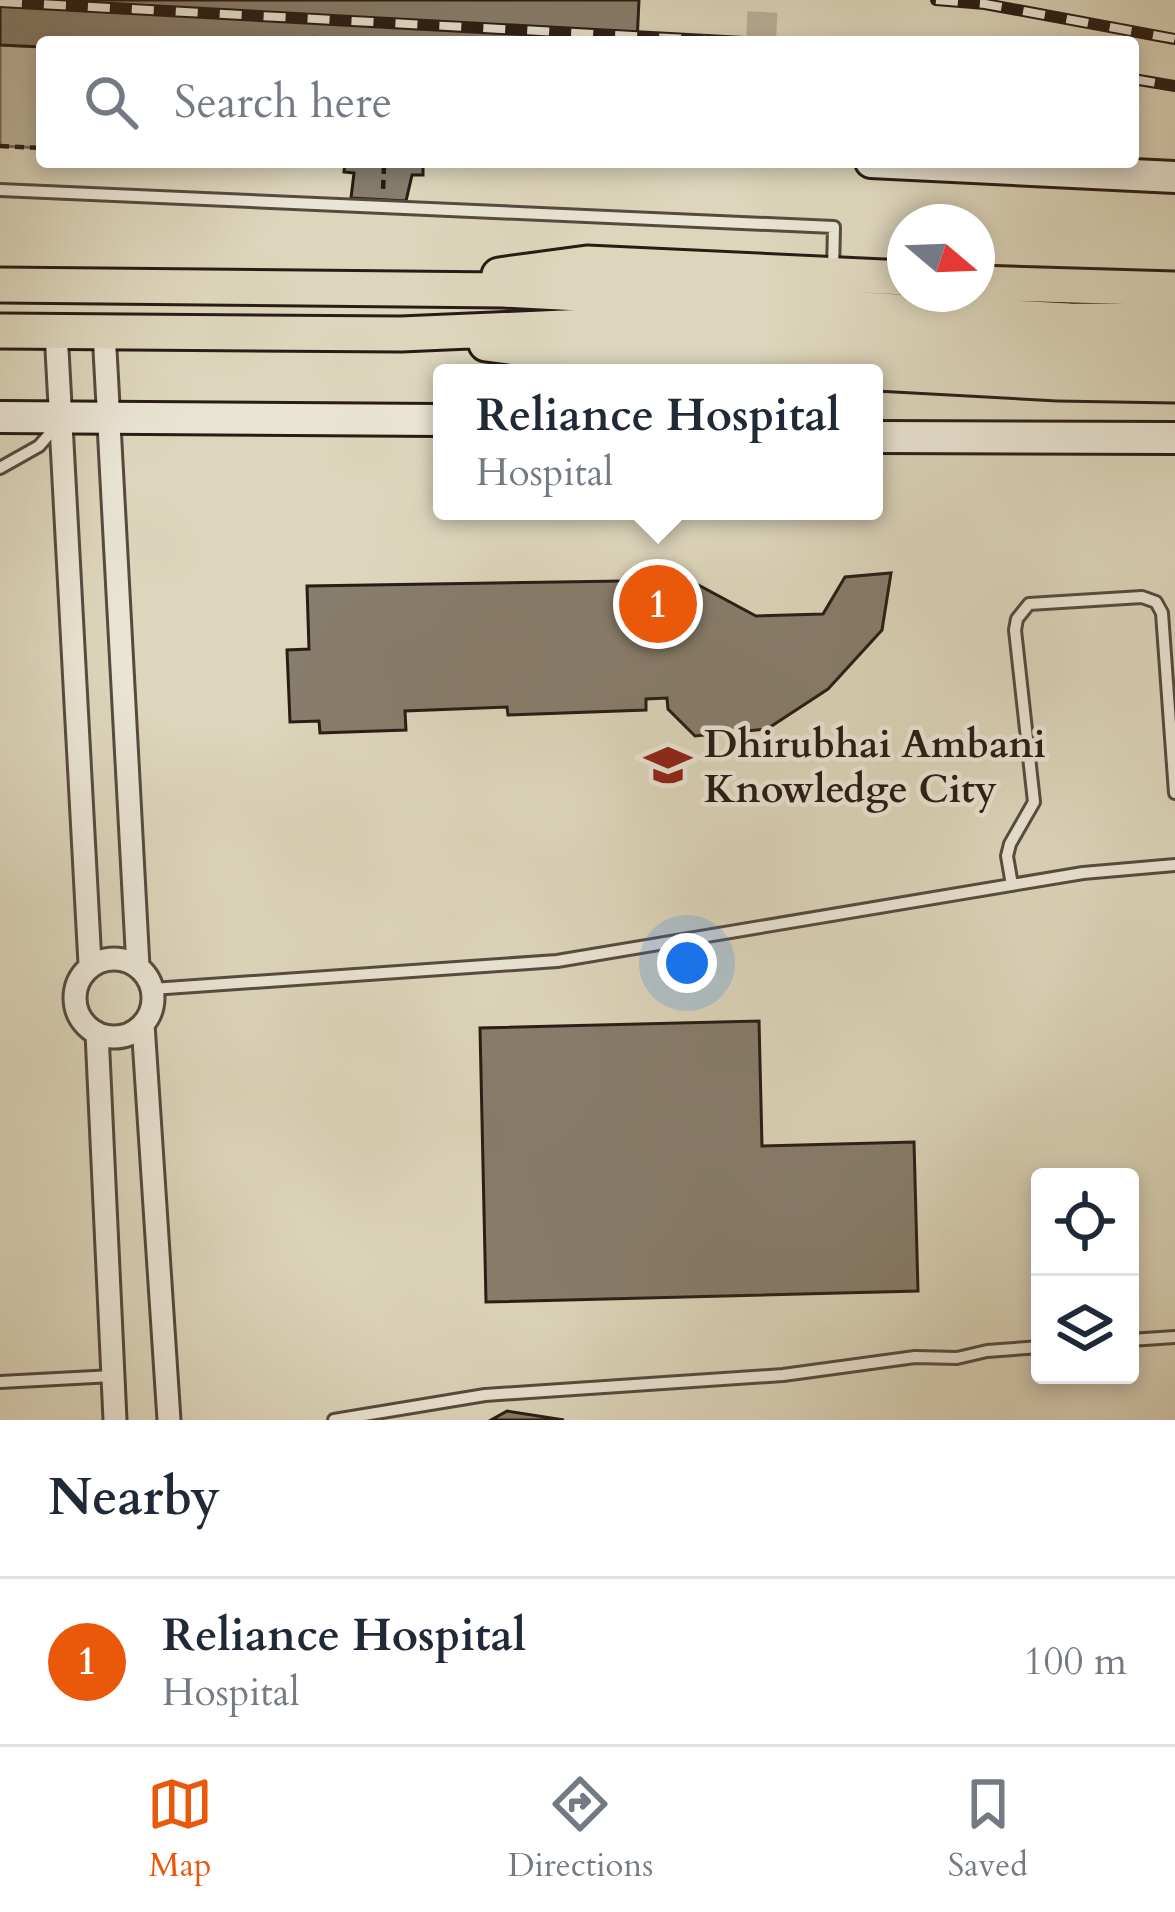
<!DOCTYPE html>
<html lang="en">
<head>
<meta charset="utf-8">
<style>
  :root { --surface:#fff; --page:#f2f2f3; --text:#1f2937; --muted:#747a83; --line:#e0e1e3; --accent:#ea580c }
  body { margin:0; font-family:Cardo,serif; background:var(--page); color:var(--text) }
  .controls { position:absolute; right:36px; bottom:36px; display:grid; overflow:hidden; border-radius:12px; box-shadow:0 6px 18px #0003 }
  .controls button { width:108px; height:108px; display:grid; place-items:center; padding:0; border:0; border-bottom:3px solid var(--line); background:var(--surface); color:var(--text); font:60px sans-serif }
  .compass { position:absolute; left:887px; top:204px; width:108px; height:108px; border-radius:50%; background:var(--surface); box-shadow:0 6px 18px #0003; rotate:109deg }
  .you { position:absolute; left:687px; top:963px; width:42px; height:42px; margin:-30px; border:9px solid #fff; border-radius:50%; background:#1a73e8; box-shadow:0 0 0 18px #1a73e833 }
  .badge { display:grid; place-items:center; width:78px; height:78px; border-radius:50%; background:var(--accent); color:#fff; font-size:39px; font-weight:700 }
  .pin { position:absolute; translate:-50% -50%; border:6px solid #fff; box-shadow:0 3px 12px #0006 }
  .popup { position:absolute; left:433px; top:364px; width:450px; height:156px; box-sizing:border-box; display:grid; place-content:center; border-radius:12px; background:var(--surface); filter:drop-shadow(0 3px 9px #0005); font-size:39px; white-space:nowrap; color:var(--muted) }
  .popup b { font-size:45px; color:var(--text) }
  .popup::after { content:''; position:absolute; left:50%; top:100%; margin-left:-24px; border:24px solid transparent; border-top-color:var(--surface) }
  .list { margin:0; padding:0; list-style:none }
  h2 { display:flex; justify-content:space-between; align-items:center; height:156px; margin:0; padding:0 48px; font-size:51px }
  h2 small { font-size:39px; font-weight:400; color:var(--muted) }
  .list li { display:grid; grid-template-columns:78px 1fr auto; gap:36px; align-items:center; box-sizing:border-box; height:168px; padding:0 48px; border-top:3px solid var(--line) }
  .list b { display:block; font-size:45px; white-space:nowrap }
  .list p { margin:0; font-size:39px; white-space:nowrap; color:var(--muted) }
  .list em { font-size:39px; font-style:normal; color:var(--muted) }
  .icon { flex:none; width:66px; height:66px; fill:none; stroke:currentColor; stroke-width:2; stroke-linecap:round; stroke-linejoin:round }
  .map { position:relative; flex:none; width:1175px; height:1420px; overflow:hidden }
  .search { position:absolute; background:var(--surface); box-shadow:0 6px 18px #0003; left:36px; right:36px; top:36px; height:132px; display:flex; align-items:center; gap:30px; box-sizing:border-box; padding:0 42px; border-radius:12px; color:var(--muted); font-size:45px }
  .sheet { height:324px; background:var(--surface) }
  nav { display:flex; justify-content:space-around; align-items:center; box-sizing:border-box; height:168px; border-top:3px solid var(--line); background:var(--surface); font-size:33px; color:var(--muted) }
  nav a { display:grid; justify-items:center; gap:6px }
  nav .on { color:var(--accent) }
  .map>svg:first-child { display:block }
  .green { fill:#beb6a0; stroke:#74695a; stroke-width:3 }
  .building { fill:#877d6c; stroke:#291c15; stroke-width:3 }
  .lines { fill:none; stroke-linecap:round; stroke-linejoin:round }
  .secondary-tunnel { stroke:#b9b19b; stroke-width:30; stroke-dasharray:30 15; stroke-linecap:butt }
  .lane-casing { stroke:#564a3f; stroke-width:16 }
  .street-casing { stroke:#564a3f; stroke-width:27 }
  .secondary-casing { stroke:#291c15; stroke-width:36 }
  .primary-casing { stroke:#291c15; stroke-width:39 }
  .path { stroke:#291c15; stroke-width:4.5; stroke-dasharray:9 6; stroke-linecap:butt }
  .lane { stroke:#e9e4d3; stroke-width:10 }
  .street { stroke:#e9e4d3; stroke-width:21 }
  .secondary { stroke:#e9e4d3; stroke-width:30 }
  .primary { stroke:#ddd6bc; stroke-width:33 }
  .rail-casing { stroke:#291c15; stroke-width:12 }
  .rail { stroke:#e9e4d3; stroke-width:8; stroke-dasharray:22; stroke-linecap:butt }
  .labels { text-anchor:middle; stroke-width:9; stroke-linejoin:round; paint-order:stroke }
  .poi-label { font-size:39px; font-weight:bold; fill:#291c15; stroke:#e9e4d3; text-anchor:start }
</style>
</head>
<body>
<div class="map">
<svg width="1175" height="1420" viewBox="0 0 1175 1420">
  <rect width="100%" height="100%" fill="#ddd6bc"/>
  <filter id="stains"><feTurbulence type="fractalNoise" baseFrequency=".00167" numOctaves="4"/><feColorMatrix values="0 0 0 0 .2 0 0 0 0 .09 0 0 0 0 .02 0 0 0 .5 -.17"/></filter>
  <radialGradient id="worn" r=".72"><stop offset=".6" stop-color="#630" stop-opacity="0"/><stop offset="1" stop-color="#630" stop-opacity=".3"/></radialGradient>
  <path class="green" d="M0,45L42,47V148L0,146Z"/>
  <path class="building" d="M0,0H639L637,42H42V47L0,45Z
    M345,162H423V175H412L406,201L351,198L354,173L344,172Z
    M891,573L882,630L828,689L767,729L695,736L668,709L667,698L646,699V710L508,715L507,707L405,711L406,730L320,733L319,721L290,722L287,650L309,649L307,586L689,580L756,616L823,614L845,577Z
    M759,1021L762,1146L914,1142L918,1291L486,1302L480,1028Z
    M507,1411L564,1420H491Z"/>
  <g class="lines">
    <path class="secondary-tunnel" d="M761,42L763,0"/>
    <defs>
      <path id="lane" d="M0,190L834,227L833,271
        M0,468L39,446L59,423
        M1012,885L1007,856L1010,844L1034,802L1015,630L1017,619L1029,604L1142,597L1156,602L1162,613L1175,793
        M152,989L557,961L1083,873L1175,865
        M1130,1340L1175,1337
        M0,1382L113,1376
        M334,1420L485,1395L783,1375L915,1357L957,1358L987,1351L1040,1347"/>
      <path id="street" d="M56,331L90,964
        M104,331L138,967
        M75 998a39 39 0 1 1 78 0a39 39 0 1 1-78 0Z
        M143,1024L169,1420
        M97,1033L115,1420"/>
      <path id="secondary" d="M871,162L1175,177
        M0,417L442,420
        M874,437L1175,438"/>
      <path id="primary" d="M499,275L587,263L905,278
        M977,283L1175,289
        M0,285L503,290L1069,320L1175,321
        M0,331L401,334L587,326L1068,352L1175,353
        M486,344L584,357L1058,383L1175,385"/>
    </defs>
    <use href="#lane" class="lane-casing"/>
    <use href="#street" class="street-casing"/>
    <use href="#secondary" class="secondary-casing"/>
    <use href="#primary" class="primary-casing"/>
    <path class="path" d="M312,38L377,42
      M0,146L42,148
      M324,162L384,165L383,191"/>
    <use href="#lane" class="lane"/>
    <use href="#street" class="street"/>
    <use href="#secondary" class="secondary"/>
    <use href="#primary" class="primary"/>
    <defs>
      <path id="rail" d="M936,0L985,4L1175,39
        M0,2L744,42
        M1133,79L1175,86"/>
    </defs>
    <use href="#rail" class="rail-casing"/>
    <use href="#rail" class="rail"/>
  </g>
  <defs>
    <symbol id="university-bare" viewBox="-9 -9 18 18"><path d="M0-5L7-2L0 1L-7-2ZM-4 1L0 2.5L4 1V4Q0 6-4 4Z" fill="#8f2418" stroke="#e9e4d3" stroke-width="2.5" paint-order="stroke"/></symbol>
  </defs>
  <g fill-rule="evenodd">
    <use href="#university-bare" x="635" y="732" width="66" height="66"/>
  </g>
  <g class="labels">
    <g class="poi-label">
      <text x="704" y="757">Dhirubhai Ambani<tspan x="704" dy="45">Knowledge City</tspan></text>
    </g>
  </g>
  <rect width="100%" height="100%" filter="url(#stains)"/>
  <rect width="100%" height="100%" fill="url(#worn)"/>
</svg>
<div class="controls">
<button><svg class="icon" aria-label="locate" viewBox="0 0 24 24"><circle cx="12" cy="12" r="6"/><path d="M12 2v4M12 18v4M2 12h4M18 12h4"/></svg></button>
<button><svg class="icon" aria-label="layers" viewBox="0 0 24 24"><path d="M12 4l9 5-9 5-9-5zM3 14l9 5 9-5"/></svg></button>
</div>
<svg class="compass" viewBox="-18 -18 36 36"><path d="M0-13l5 13h-10z" fill="#e53935"/><path d="M0 13l5-13h-10z" fill="#747a83"/></svg>
<div class="you"></div>
<div class="pin badge" style="left:658px;top:604px">1</div>
<div class="popup"><b>Reliance Hospital</b>Hospital</div>
<div class="search"><svg class="icon" aria-label="search" viewBox="0 0 24 24"><circle cx="10" cy="10" r="6"/><path d="M15 15l6 6"/></svg>Search here</div>
</div>
<section class="sheet">
<h2>Nearby<small></small></h2>
<ul class="list">
<li><span class="badge">1</span><div><b>Reliance Hospital</b><p>Hospital</p></div><em>100 m</em></li>
</ul>
</section>
<nav>
<a class="on"><svg class="icon" aria-label="map" viewBox="0 0 24 24"><path d="M3 6l6-2 6 2 6-2v14l-6 2-6-2-6 2zM9 4v14M15 6v14"/></svg>Map</a>
<a><svg class="icon" aria-label="directions" viewBox="0 0 24 24"><path d="M12 3l9 9-9 9-9-9zM9 14v-3h6M13 9l2 2-2 2"/></svg>Directions</a>
<a><svg class="icon" aria-label="saved" viewBox="0 0 24 24"><path d="M7 4h10v16l-5-4-5 4z"/></svg>Saved</a>
</nav>
</body>
</html>
